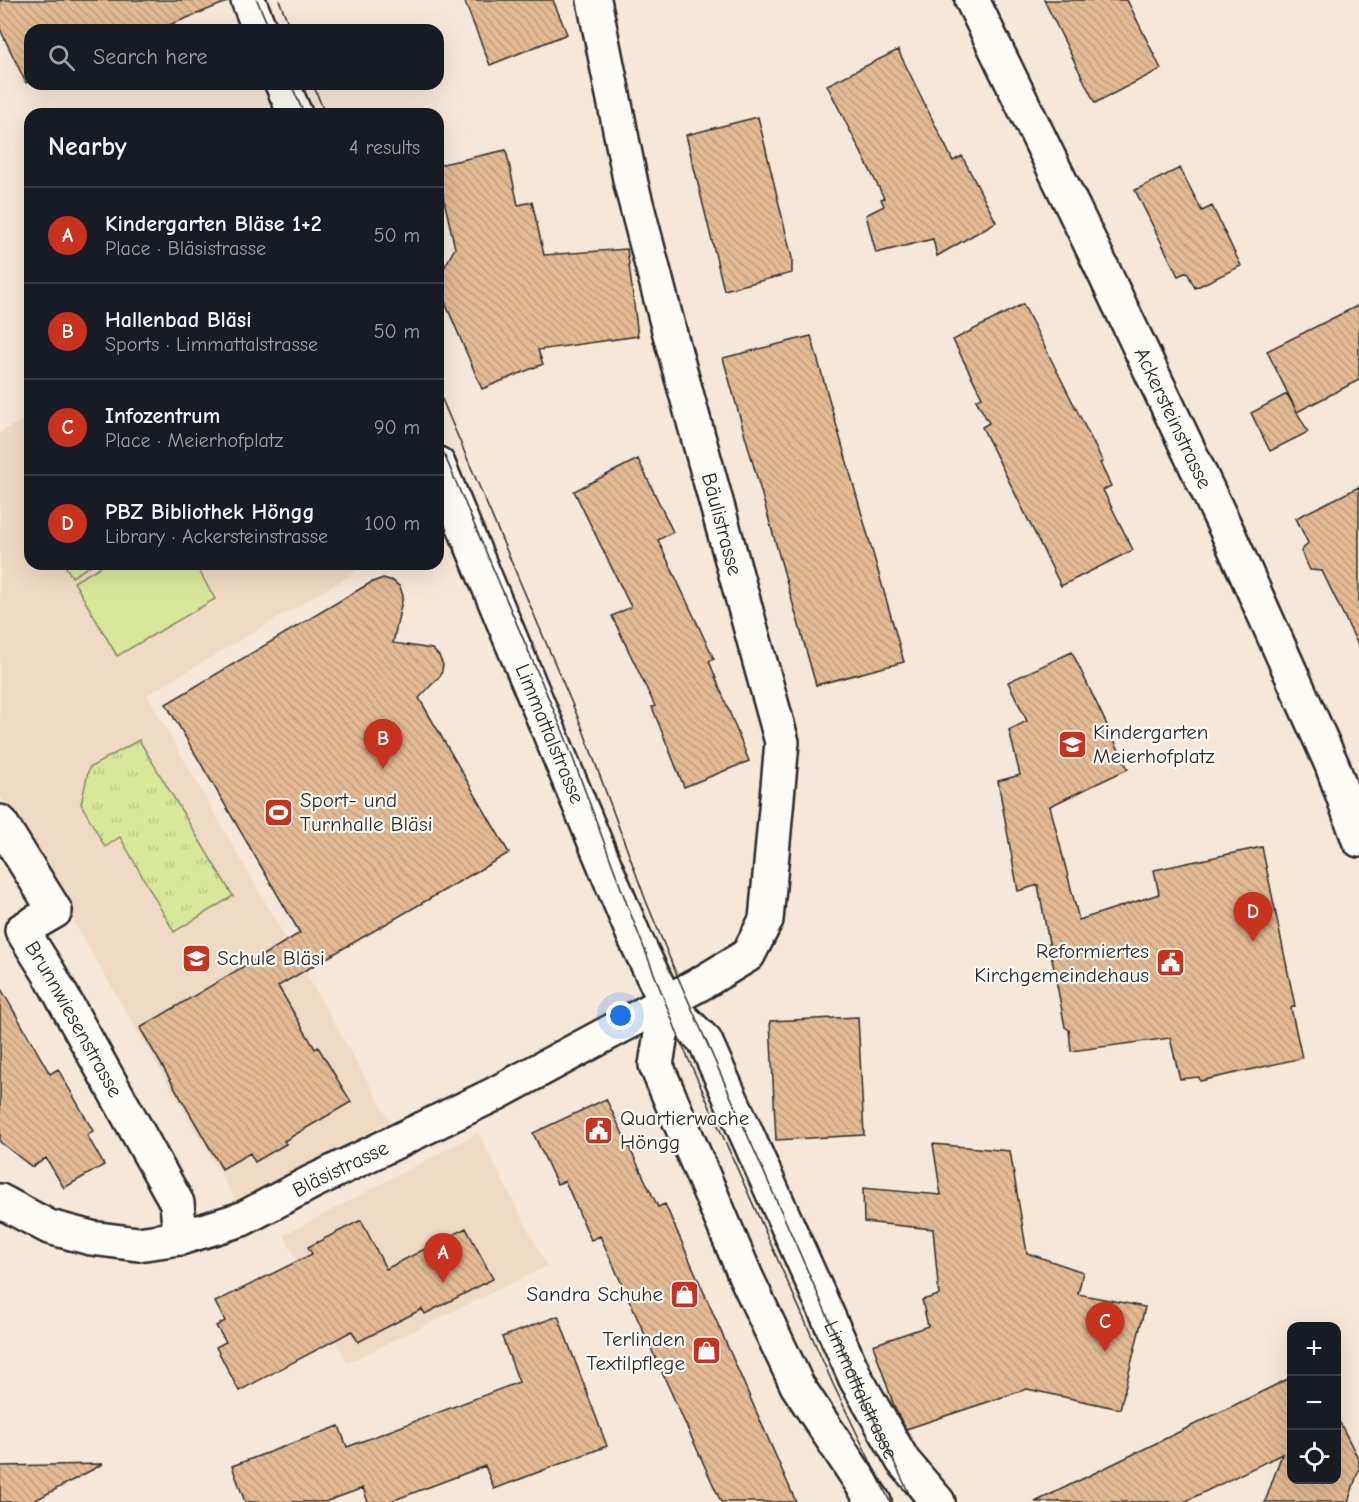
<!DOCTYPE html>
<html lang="en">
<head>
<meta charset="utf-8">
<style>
  :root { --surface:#171b24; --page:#242831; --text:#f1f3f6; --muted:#9ea1a6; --line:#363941; --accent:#c8321e }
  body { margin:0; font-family:"Comic Neue",sans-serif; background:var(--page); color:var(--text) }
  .controls { position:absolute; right:18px; bottom:18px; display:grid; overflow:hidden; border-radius:12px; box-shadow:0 6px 24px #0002 }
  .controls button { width:54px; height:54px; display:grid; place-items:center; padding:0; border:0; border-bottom:2px solid var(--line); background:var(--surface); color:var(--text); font:30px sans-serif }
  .you { position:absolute; left:621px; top:1016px; width:21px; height:21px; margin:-15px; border:4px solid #fff; border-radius:50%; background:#1a73e8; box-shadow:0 0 0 9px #1a73e833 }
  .badge { display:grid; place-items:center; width:39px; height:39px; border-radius:50%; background:var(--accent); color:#fff; font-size:20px; font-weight:700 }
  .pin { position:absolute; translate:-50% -50px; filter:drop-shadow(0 2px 3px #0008) }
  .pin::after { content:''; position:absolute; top:32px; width:21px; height:18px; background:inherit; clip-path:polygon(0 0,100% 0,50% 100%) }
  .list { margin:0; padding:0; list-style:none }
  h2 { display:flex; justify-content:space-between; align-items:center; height:78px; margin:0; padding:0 24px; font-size:26px }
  h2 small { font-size:20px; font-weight:400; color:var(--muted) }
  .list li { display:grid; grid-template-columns:39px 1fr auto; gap:18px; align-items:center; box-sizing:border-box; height:96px; padding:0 24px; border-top:2px solid var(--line) }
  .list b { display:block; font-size:22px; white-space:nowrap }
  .list p { margin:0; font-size:20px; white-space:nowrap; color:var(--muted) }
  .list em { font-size:20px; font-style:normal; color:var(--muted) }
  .icon { flex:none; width:33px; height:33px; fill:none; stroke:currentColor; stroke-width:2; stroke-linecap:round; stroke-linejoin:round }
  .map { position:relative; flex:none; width:1359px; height:1502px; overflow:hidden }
  .search { position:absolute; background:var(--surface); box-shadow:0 6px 24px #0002; left:24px; top:24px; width:420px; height:66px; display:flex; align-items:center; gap:15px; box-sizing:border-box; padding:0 21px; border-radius:18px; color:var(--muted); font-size:22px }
  .panel { position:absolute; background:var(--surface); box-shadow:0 6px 24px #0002; left:24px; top:108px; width:420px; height:462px; border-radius:18px }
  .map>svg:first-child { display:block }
  .built { fill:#efdac4 }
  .grass { fill:url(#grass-tufts); stroke:#828962; stroke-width:1.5 }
  .pitch { fill:#d8e79a; stroke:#828962; stroke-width:1.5 }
  .building { fill:url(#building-back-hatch); stroke:#2b2b2b; stroke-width:1.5 }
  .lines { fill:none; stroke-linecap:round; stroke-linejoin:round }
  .street-casing { stroke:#2b2b2b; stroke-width:38 }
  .street { stroke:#fdfcf7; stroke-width:33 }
  .tram { stroke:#2b2b2b; stroke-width:1.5 }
  .labels { text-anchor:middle; stroke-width:4.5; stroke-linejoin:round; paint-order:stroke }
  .street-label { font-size:21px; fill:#2b2b2b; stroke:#fdfcf7 }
  .poi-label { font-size:21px; fill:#2b2b2b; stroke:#fdfcf7; text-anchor:start }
</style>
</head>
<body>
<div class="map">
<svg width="1359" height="1502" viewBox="0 0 1359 1502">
  <defs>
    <pattern id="grass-tufts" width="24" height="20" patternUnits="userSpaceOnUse" patternTransform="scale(1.5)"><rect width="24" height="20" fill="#d8e79a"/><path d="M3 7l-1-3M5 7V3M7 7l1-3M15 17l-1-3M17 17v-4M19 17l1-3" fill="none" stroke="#bac685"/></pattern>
    <pattern id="building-back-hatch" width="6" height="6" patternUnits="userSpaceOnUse" patternTransform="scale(1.5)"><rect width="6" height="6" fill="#e2ba93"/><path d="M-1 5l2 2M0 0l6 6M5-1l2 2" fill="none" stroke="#c2a07f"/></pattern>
  </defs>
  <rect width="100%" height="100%" fill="#f5e8d9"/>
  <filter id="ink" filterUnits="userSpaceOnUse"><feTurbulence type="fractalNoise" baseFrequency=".0167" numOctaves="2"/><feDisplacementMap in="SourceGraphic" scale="12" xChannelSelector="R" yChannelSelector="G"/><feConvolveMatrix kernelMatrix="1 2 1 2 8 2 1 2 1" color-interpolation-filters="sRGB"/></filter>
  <g filter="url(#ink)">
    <path class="built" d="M30,416V564H351L356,572L147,695L390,1121L238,1204L0,795V432Z
      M478,1133L547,1266L347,1363L284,1235Z"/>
    <path class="grass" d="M139,740L233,896L174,932L120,837L105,847L81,804L89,768Z"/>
    <path class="pitch" d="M64,564H93L72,577Z
      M105,564H195L215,599L117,656L74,582Z"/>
    <path class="building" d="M0,0H227V2L157,30H30V81L26,83L0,29Z
      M464,0H553L567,34L490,65Z
      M1044,0H1127L1161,69L1095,103Z
      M898,50L953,161L962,156L996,222L937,256L933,239L876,253L866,215L884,206L881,199L884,198L827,85Z
      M758,117L792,258V273L724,290L686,135Z
      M506,150L518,205L532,202L544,255L627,249L638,336L538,350L543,364L482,389L438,286V279L455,248L438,174V165Z
      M1180,168L1202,211L1212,206L1241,266L1195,288L1187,272L1178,276L1135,190Z
      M1023,304L1103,462L1100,463L1111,486L1103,490L1133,550L1061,586L982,427L989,423L976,400L982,397L953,340Z
      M1359,305V380L1297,412L1267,351Z
      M811,336L904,662L816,685L723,358Z
      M1287,394L1308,432L1270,451L1251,413Z
      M638,459L673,532L658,540L714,659L709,661L749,761L684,787L652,707L655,706L612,616L631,607L574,491Z
      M1359,487V647L1322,571L1310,570L1301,551L1308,543L1296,518Z
      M383,578L393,581L400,587L403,596L393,643L432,649L439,656L443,665L441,675L419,698L509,853L278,986L315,1049L318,1047L351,1102L284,1141L286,1144L255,1162L250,1153L222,1169L140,1028L300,933L166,704L370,583Z
      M1072,652L1128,769L1050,806L1079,920L1159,894L1154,870L1262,847L1295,1006L1291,1008L1302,1058L1200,1081L1199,1077L1180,1079L1170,1038L1071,1051L1069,1030L1065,1027L1038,885L1018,891L998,781L1020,775L1009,730L1027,721L1008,682Z
      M0,987L50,1074L58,1069L93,1131L87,1135L104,1165L64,1188L46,1158L32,1167L0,1142Z
      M858,1017L864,1135L776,1140L770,1021Z
      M606,1099L658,1207L665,1204L796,1502H721L600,1236L591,1240L565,1181L557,1184L533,1133Z
      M933,1144L1010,1151L1027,1253L1083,1272L1078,1294L1145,1307L1120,1409L1027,1389L906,1429L895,1409L873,1345L928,1326L922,1300L939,1295L933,1229L864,1222L863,1188L941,1195Z
      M361,1220L386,1269L466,1228L493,1279L425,1314L422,1309L358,1342L352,1331L239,1391L216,1347L226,1342L216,1326L225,1321L215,1302L312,1254L308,1247Z
      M558,1316L607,1446L494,1489L485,1466L389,1502H368L363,1488L325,1502H245L232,1466L339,1426L347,1447L519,1382L502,1337Z
      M1292,1377V1479H1336V1415L1359,1460V1469L1348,1502H1265L1282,1454L1184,1502H1035Z
      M103,1464L32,1502H0V1466Z"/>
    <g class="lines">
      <defs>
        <g id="street">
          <path d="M248,0L260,30"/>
          <path id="s1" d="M972,0L1084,230L1227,531L1332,765L1359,840"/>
          <path d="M282,84L295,114"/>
          <path id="s2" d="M438,464L634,936L666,1003L705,1041L856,1379L903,1461L938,1502"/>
          <path id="s3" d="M0,822L55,911L22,930L49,973L177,1203L180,1238"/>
          <path d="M666,1003L656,1065L746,1277L797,1385L874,1502"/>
          <path id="s4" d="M0,1201L49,1227L91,1238L138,1244L180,1238L242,1219L312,1182L495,1094L705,981L748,955L766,920L782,742L671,338L631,184L594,0"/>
        </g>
      </defs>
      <use href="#street" class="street-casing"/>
      <use href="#street" class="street"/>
      <g class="tram">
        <path d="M257,0L270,30"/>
        <path d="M279,0L291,30"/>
        <path d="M291,84L304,114"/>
        <path d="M313,84L325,114"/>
        <path id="s5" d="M438,390L582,727L646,901L673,966L861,1392L913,1502"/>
        <path d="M438,440L564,734L628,907L680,1040L833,1384L890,1502"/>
      </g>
    </g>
  </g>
  <defs>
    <symbol id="school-square" viewBox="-11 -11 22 22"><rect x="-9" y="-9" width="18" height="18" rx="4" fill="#c8321e" stroke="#fdfcf7"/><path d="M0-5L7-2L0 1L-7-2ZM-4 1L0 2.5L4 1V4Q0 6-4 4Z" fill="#fff"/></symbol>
    <symbol id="stadium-square" viewBox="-11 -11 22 22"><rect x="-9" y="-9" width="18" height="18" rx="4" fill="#c8321e" stroke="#fdfcf7"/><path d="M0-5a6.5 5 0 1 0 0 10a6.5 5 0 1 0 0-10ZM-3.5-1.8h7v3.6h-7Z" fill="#fff"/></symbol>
    <symbol id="civic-square" viewBox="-11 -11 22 22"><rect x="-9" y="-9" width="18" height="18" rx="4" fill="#c8321e" stroke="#fdfcf7"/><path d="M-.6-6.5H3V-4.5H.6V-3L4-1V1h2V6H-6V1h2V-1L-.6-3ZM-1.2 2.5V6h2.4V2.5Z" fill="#fff"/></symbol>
    <symbol id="shop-square" viewBox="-11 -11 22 22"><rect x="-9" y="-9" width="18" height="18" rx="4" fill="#c8321e" stroke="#fdfcf7"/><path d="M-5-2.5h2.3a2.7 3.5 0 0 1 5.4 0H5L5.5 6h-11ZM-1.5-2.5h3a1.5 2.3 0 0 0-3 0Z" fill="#fff"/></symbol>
  </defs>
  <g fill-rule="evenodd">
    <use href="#school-square" x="1056" y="728" width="33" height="33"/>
    <use href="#stadium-square" x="262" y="796" width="33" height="33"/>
    <use href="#school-square" x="180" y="942" width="33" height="33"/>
    <use href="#civic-square" x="1154" y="946" width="33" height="33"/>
    <use href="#civic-square" x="582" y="1114" width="33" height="33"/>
    <use href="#shop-square" x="668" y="1278" width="33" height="33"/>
    <use href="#shop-square" x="690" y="1334" width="33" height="33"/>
  </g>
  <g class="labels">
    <g class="street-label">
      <text dy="7" stroke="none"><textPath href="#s1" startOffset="464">Ackersteinstrasse</textPath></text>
      <text transform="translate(722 524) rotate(75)" y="7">Bäulistrasse</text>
      <text dy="7" stroke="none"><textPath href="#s2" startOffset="292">Limmattalstrasse</textPath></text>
      <text dy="7" stroke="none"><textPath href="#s3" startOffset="246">Brunnwiesenstrasse</textPath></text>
      <text dy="7" stroke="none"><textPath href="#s4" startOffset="364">Bläsistrasse</textPath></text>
      <text dy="7" stroke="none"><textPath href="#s5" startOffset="1086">Limmattalstrasse</textPath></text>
    </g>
    <g class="poi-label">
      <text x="1093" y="739">Kindergarten<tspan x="1093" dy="24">Meierhofplatz</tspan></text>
      <text x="300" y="807">Sport- und<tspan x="300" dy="24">Turnhalle Bläsi</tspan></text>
      <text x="1149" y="958" text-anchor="end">Reformiertes<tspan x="1149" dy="24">Kirchgemeindehaus</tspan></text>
      <text x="217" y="965">Schule Bläsi</text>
      <text x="620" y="1125">Quartierwache<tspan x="620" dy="24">Höngg</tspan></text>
      <text x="663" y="1301" text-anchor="end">Sandra Schuhe</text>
      <text x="685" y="1346" text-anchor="end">Terlinden<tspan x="685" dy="24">Textilpflege</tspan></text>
    </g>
  </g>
</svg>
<div class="controls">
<button>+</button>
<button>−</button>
<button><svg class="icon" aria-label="locate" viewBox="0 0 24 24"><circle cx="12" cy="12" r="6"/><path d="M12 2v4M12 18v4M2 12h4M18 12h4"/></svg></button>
</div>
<div class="you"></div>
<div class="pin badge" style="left:443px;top:1283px">A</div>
<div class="pin badge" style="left:383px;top:769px">B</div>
<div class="pin badge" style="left:1105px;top:1352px">C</div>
<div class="pin badge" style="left:1253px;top:942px">D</div>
<div class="search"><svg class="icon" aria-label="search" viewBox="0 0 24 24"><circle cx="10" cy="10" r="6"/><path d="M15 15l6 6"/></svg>Search here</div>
<section class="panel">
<h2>Nearby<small>4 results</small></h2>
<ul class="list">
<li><span class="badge">A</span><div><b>Kindergarten Bläse 1+2</b><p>Place · Bläsistrasse</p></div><em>50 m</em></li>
<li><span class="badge">B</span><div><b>Hallenbad Bläsi</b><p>Sports · Limmattalstrasse</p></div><em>50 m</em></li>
<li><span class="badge">C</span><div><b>Infozentrum</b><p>Place · Meierhofplatz</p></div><em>90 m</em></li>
<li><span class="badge">D</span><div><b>PBZ Bibliothek Höngg</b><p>Library · Ackersteinstrasse</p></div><em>100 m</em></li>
</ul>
</section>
</div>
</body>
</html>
